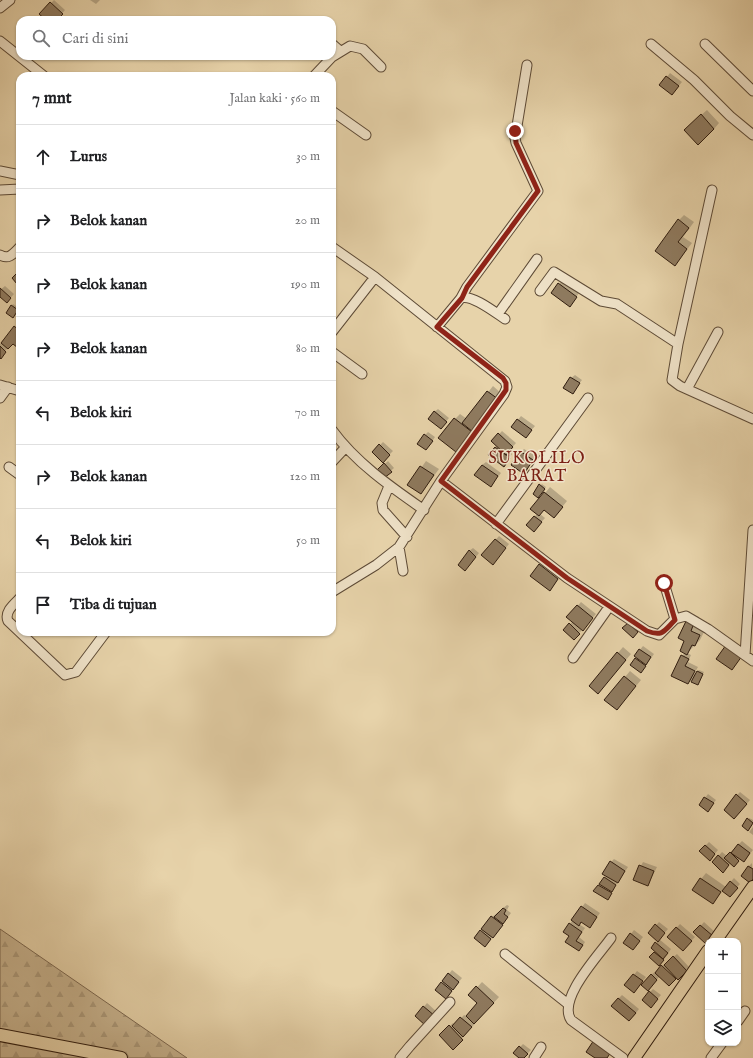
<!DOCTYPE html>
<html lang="id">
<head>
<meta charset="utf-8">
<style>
  :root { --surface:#fff; --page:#f6f6f6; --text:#202124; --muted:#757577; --line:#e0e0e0 }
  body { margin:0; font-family:"IM FELL English",serif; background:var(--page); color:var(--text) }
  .controls { position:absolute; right:12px; bottom:12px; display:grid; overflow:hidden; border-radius:8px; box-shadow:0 1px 3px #0004 }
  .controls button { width:36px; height:36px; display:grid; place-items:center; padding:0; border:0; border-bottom:1px solid var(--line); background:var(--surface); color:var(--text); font:20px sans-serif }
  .stop { position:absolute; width:12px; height:12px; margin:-9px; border:3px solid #8f2418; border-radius:50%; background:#fff }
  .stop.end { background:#8f2418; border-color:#fff; box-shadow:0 1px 4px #0008 }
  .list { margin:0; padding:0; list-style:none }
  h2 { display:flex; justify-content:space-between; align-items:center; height:52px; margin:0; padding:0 16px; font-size:17px }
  h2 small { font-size:13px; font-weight:400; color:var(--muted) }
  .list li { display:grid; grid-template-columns:26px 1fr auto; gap:12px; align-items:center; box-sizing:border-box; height:64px; padding:0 16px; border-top:1px solid var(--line) }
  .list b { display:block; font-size:15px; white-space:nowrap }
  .list em { font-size:13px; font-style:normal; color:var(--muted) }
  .icon { flex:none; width:22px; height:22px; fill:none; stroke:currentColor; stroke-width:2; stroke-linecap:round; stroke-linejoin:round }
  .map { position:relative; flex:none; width:753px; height:1058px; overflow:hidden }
  .search { position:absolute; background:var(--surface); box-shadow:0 1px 3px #0004; left:16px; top:16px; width:320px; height:44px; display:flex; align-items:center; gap:10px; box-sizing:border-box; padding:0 14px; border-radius:12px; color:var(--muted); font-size:15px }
  .panel { position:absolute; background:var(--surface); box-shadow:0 1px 3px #0004; left:16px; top:72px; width:320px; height:564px; border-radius:12px }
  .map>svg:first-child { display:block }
  .forest { fill:url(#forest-firs); stroke:#7c6850 }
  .shadow { fill:#0003 }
  .building { fill:#8f7b60; stroke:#2f1c0f }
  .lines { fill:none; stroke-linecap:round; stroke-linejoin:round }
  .minor-casing { stroke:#5d4a36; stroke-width:11 }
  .major-casing { stroke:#2f1c0f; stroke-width:14 }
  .minor { stroke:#efe2c8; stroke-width:9 }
  .major { stroke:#e7d3aa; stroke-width:12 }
  .route { stroke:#8f2418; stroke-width:5 }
  .labels { text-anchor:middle; stroke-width:3; stroke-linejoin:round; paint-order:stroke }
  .quarter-label { font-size:16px; letter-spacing:1px; fill:#7a1f14; stroke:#efe2c8 }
</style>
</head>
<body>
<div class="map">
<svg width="753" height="1058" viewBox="0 0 753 1058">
  <defs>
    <pattern id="forest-firs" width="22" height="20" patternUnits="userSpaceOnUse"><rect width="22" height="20" fill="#c8b490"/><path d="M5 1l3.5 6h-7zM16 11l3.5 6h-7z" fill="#ac9a7b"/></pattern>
  </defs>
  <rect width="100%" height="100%" fill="#e7d3aa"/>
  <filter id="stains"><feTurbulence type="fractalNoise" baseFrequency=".005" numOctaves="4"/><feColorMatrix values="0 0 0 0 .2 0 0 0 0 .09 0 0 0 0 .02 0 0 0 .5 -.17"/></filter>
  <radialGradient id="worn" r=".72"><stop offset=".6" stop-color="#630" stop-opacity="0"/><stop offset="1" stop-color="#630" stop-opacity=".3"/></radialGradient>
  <path class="forest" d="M0,929L187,1058H0Z"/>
  <path class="shadow" d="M54,0L65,10L56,20H48L41,14Z
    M90,0H100L96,4Z
    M670,73L682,82L672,94L661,85Z
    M707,110L719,123L714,129L691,124Z
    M684,215L694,222L683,237L692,243L675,265L679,220Z
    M562,281L579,293L573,302L559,284Z
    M5,286L14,294L7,302L0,296V290Z
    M13,304L19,308L14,315L7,312Z
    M18,324L20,325V345L13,342L0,357V344Z
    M575,375L582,380L572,393L571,378Z
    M493,386L502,394L456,451L455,419L460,414L467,419Z
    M438,409L449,418L444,424L434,412Z
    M521,416L535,426L529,433L513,426Z
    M502,431L516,443L509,451L512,454L507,462L496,447L498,445L493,441Z
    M428,432L435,437L429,446L425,435Z
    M332,434L338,442L332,448Z
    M383,442L393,451L383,461L373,452Z
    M524,449L536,456L524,472L521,452Z
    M388,461L394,468L384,477L378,470Z
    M426,461L439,469L421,493L409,485Z
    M486,462L501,473L494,482L482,465Z
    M542,484L546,487L540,495L534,493Z
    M550,487L567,501L559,511L544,509L540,514L545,518L537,527L527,525L538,513L532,509Z
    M499,536L509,544L496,560L482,555Z
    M473,548L479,553L469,566V551Z
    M543,561L561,575L553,586L539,565Z
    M581,602L596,614L574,639L564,630L573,621L568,617Z
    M693,614L699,617L695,625L705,630L700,640L687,653L691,655L688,662L698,667L694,674L699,670L704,672L699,682L695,677L688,683L682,656L685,653L688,620Z
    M643,646L654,654L644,668L632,665L638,657L635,656Z
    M623,647L631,654L598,693L590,686Z
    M630,671L641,680L622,703L625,677Z
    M740,792L750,800L738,814L737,795Z
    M708,794L716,800L708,810L705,798Z
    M749,818L753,820V823L749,828Z
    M753,827V835L749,832Z
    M742,841L753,850L744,861L741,858L734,866L731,863L723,871L713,862L722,852L727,856Z
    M709,842L718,850L713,856L700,851Z
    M614,859L628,867L607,899L598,885L607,875L611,862Z
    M643,862L657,867L648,885L634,879Z
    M752,863L753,878L742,875L749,866Z
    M706,873L726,887L734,878L740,884L733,892L723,890L712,903L693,889Z
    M585,903L600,913L590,927L582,921L579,924L585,928L579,937L585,942L582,947L564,932Z
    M507,905L509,906L507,910L511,913L488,943L475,938L492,917Z
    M659,922L668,929L659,939L671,949L663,961L650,957L656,951L652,948L658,941L649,933Z
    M704,922L716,933L706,942L695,932Z
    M680,924L695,937L686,946L668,937Z
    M634,930L643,937L636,946L624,943Z
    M677,954L689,967L669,985L660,976L651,986V975Z
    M452,970L462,978L449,994L442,983Z
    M637,971L646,977L634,992L626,985Z
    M482,982L499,997L453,1048L440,1035L453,1023L455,1025L464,1015L466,1016L479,1003L470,995Z
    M653,989L661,995L654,1003L650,992Z
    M622,995L639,1009L633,1017L618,999Z
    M427,1003L437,1012L430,1021L416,1016Z
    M523,1044L531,1050L523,1058H520V1047Z"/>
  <path class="building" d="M50,2L63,14L57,20H46L39,14Z
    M666,76L679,86L672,95L659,85Z
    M701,114L714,129L698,145L684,130Z
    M678,219L689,228L678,242L687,249L675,266L655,251Z
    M17,273L20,276V281L17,284L12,278Z
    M558,283L577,297L570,307L551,293Z
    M0,288L11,298L7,303L0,297Z
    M11,305L18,310L13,318L6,313Z
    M14,326L20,331V346L18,348L13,344L8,349L1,343Z
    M0,346L6,352L1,359L0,358Z
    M570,377L580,383L573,394L563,388Z
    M487,391L498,399L473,432L462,423Z
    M434,411L447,422L441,429L428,419Z
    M454,418L472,432L456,452L438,438Z
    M517,419L532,430L526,438L511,427Z
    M498,433L513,447L506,455L491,441Z
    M424,434L433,441L426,450L417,444Z
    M379,444L390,455L383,463L372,452Z
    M495,447L510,458L504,467L488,455Z
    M520,451L533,460L524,474L511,465Z
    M384,463L392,472L384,478L377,470Z
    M482,465L498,476L491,487L474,475Z
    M420,466L434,475L421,494L407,485Z
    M539,484L545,489L538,498L533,494Z
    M544,492L563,507L554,518L544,510L539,516L530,509Z
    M534,516L542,522L534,532L526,525Z
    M495,539L506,548L493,565L481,555Z
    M469,550L476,557L465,571L458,565Z
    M539,564L558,579L550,591L530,576Z
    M577,605L593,618L583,631L566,617Z
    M687,619L694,623L691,631L700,635L695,646L692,645L687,655L680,651L684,641L678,638Z
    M569,623L580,634L574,640L563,630Z
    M628,623L638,632L633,638L622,628Z
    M726,645L742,656L732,670L716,659Z
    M639,649L651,657L646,665L634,656Z
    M617,652L626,660L598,694L589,686Z
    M681,655L689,659L685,666L695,671L688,684L671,676Z
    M635,658L646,666L641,673L630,665Z
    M697,671L703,674L698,685L691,682Z
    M624,676L636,686L617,710L604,700Z
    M736,794L747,804L734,819L724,810Z
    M704,797L714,803L708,812L699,805Z
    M747,818L753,823L748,831L742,826Z
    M738,844L750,853L744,862L731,853Z
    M705,845L715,854L710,861L699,851Z
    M730,852L739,861L734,867L724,858Z
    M718,855L729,865L723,873L712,862Z
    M610,861L625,871L618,883L602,874Z
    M639,865L654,871L648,886L633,880Z
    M748,866L753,869V879L750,883L741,876Z
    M604,877L616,885L612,892L599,884Z
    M700,878L721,892L713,904L692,890Z
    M730,881L738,888L730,897L722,891Z
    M598,885L612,893L608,900L593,891Z
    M581,906L597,917L590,928L581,922L579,926L571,920Z
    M503,908L506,910L504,914L508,917L503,924L494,917Z
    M491,916L503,925L493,938L481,929Z
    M569,923L582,932L576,941L583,945L579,951L565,942L569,936L563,932Z
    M655,924L665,933L658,942L648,933Z
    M700,925L713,936L706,944L693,932Z
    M676,927L692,941L683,951L667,937Z
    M480,930L491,939L485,947L474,938Z
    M630,933L640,941L633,950L623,943Z
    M655,942L668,953L663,959L651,948Z
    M654,952L664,960L659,966L649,957Z
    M673,956L687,971L678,980L664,965Z
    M661,965L676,979L669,986L655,973Z
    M448,973L459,982L453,990L442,981Z
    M633,974L643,981L634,993L624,985Z
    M651,974L657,980L648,991L641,985Z
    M441,982L452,991L446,999L435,990Z
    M476,986L494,1003L474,1024L466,1016L477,1003L468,995Z
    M649,991L658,999L651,1008L642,1000Z
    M618,998L636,1013L629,1021L611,1006Z
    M423,1006L435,1016L426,1026L415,1016Z
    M460,1017L472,1027L463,1037L452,1026Z
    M449,1025L463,1040L453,1050L439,1035Z
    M594,1040L611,1052L607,1058H595L586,1052Z
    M519,1046L528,1054L524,1058H519L513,1053Z"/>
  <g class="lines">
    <defs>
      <path id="minor" d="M0,8L10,0
        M0,41L44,76
        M332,44L340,51
        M651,44L694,80L730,116L753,135
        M705,44L753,91
        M314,76L332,57L350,46L363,49L381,67
        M332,111L366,135
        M0,171L20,175
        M0,190L20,189
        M712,190L678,344L672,380L680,386L753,419
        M332,247L375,277L505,381L507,387L504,394L441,481
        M0,255C9,260 13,254 20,247
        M540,291L554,272L601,301L617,304L678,344
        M461,298L467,287L538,191L516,143L515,138L527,65
        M498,314L537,259
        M437,327L461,298C472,294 496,313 505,319
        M332,332L375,277
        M332,352L362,374
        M0,385L20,391
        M687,389L718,332
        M0,398L8,387
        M332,430C356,463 391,487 424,510
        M332,462L346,447
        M9,467L20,475
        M389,486L382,503L383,510L407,537
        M496,524L588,398
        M399,547L403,571
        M664,583L675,619
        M332,592L376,565L399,547L441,481L567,578L647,631L659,635L675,619L686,616L708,629L753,661
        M20,598C14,604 4,612 8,621L65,675L76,672L106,632
        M745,655L753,530
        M573,658L609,607
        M611,938C599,955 557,999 571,1020L623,1058
        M505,954L568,1004
        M738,1021L745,1011
        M400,1058L410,1046L450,1002
        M534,1058L541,1047
        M711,1058L722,1043"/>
      <path id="major" d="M715,941L753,887
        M0,1035L121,1058
        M634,1058L708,951"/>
    </defs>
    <use href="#minor" class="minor-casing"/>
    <use href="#major" class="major-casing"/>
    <use href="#minor" class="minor"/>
    <use href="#major" class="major"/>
  </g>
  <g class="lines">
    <path class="route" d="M515,131L516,143L538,191L467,287L462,298L437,327L503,378L506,383V390L441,481L567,578L647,631C663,637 664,631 675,620L664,583"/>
  </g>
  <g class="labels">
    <g class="quarter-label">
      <text x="537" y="463">SUKOLILO<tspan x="537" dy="18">BARAT</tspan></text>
    </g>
  </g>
  <rect width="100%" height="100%" filter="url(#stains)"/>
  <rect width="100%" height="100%" fill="url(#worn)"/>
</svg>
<div class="controls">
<button>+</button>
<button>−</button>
<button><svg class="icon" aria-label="layers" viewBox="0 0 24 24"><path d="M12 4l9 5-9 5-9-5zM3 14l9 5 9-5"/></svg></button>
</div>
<div class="stop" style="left:664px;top:583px"></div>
<div class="stop end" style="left:515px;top:131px"></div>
<div class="search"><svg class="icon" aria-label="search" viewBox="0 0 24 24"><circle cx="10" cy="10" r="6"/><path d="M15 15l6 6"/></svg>Cari di sini</div>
<section class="panel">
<h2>7 mnt<small>Jalan kaki · 560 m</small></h2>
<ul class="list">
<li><svg class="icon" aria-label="ahead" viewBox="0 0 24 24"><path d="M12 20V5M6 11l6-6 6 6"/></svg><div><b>Lurus</b></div><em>30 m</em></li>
<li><svg class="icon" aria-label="right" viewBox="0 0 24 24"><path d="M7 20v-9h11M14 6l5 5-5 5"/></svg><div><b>Belok kanan</b></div><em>20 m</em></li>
<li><svg class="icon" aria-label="right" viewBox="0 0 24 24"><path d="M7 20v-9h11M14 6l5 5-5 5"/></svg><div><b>Belok kanan</b></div><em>190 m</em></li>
<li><svg class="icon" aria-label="right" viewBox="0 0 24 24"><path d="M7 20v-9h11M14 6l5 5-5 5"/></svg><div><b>Belok kanan</b></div><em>80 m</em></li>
<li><svg class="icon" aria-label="left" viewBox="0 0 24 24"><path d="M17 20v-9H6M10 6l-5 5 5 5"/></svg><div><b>Belok kiri</b></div><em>70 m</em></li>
<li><svg class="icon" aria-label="right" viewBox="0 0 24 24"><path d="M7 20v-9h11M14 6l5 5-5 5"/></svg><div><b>Belok kanan</b></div><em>120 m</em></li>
<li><svg class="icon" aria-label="left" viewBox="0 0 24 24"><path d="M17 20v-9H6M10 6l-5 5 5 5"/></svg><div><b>Belok kiri</b></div><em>50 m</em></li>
<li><svg class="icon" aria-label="arrive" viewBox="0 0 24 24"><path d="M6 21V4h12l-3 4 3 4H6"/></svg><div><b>Tiba di tujuan</b></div></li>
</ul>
</section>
</div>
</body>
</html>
